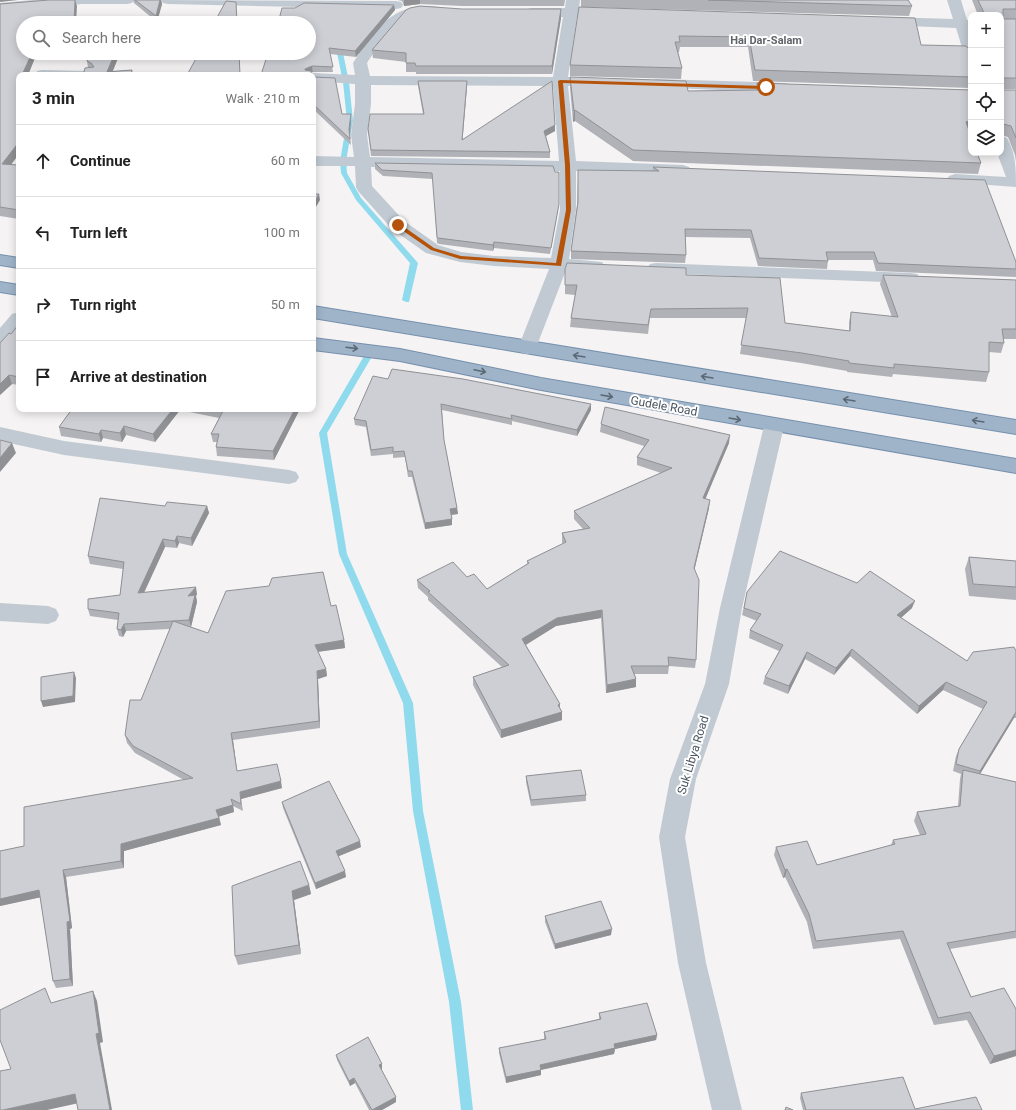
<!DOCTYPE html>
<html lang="en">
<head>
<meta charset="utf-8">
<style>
  :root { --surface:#fff; --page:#f6f6f6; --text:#222; --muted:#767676; --line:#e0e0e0 }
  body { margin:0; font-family:Roboto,sans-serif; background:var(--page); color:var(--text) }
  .controls { position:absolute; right:12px; top:12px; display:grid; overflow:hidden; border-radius:8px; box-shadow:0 2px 10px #0003 }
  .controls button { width:36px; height:36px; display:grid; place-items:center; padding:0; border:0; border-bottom:1px solid var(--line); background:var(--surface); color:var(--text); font:20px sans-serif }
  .stop { position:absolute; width:12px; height:12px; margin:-9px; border:3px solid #b45309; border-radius:50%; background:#fff }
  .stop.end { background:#b45309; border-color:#fff; box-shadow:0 1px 4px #0008 }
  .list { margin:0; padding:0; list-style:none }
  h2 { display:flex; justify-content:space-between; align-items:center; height:52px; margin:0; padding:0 16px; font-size:17px }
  h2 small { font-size:13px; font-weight:400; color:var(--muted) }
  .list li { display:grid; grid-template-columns:26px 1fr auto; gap:12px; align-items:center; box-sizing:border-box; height:72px; padding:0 16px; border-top:1px solid var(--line) }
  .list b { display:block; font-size:15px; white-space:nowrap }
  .list em { font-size:13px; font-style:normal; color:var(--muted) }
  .icon { flex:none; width:22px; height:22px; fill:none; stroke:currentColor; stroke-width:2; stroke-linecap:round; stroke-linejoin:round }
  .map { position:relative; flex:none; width:1016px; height:1110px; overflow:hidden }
  .search { position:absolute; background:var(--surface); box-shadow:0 2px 10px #0003; left:16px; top:16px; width:300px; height:44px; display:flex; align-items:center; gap:10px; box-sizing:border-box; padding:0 14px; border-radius:22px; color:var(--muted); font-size:15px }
  .panel { position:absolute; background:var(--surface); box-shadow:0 2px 10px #0003; left:16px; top:72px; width:300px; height:340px; border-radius:8px }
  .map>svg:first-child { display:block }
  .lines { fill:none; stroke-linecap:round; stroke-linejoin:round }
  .stream { fill:#90daee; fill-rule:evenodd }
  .trunk-casing { stroke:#7690ad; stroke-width:2 }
  .minor { fill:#c1cad2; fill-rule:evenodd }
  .trunk { fill:#9fb4c9; fill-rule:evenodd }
  .wall { fill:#b0b2b7 }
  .shaded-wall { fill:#909195 }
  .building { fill:#cdcfd5; stroke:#909195 }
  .oneway { stroke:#5b6976 }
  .route { fill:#b45309 }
  .labels { text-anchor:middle; stroke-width:4; stroke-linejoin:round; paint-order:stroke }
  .far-neighbourhood-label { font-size:11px; font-weight:bold; fill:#5f6368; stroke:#fff }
  .street-label { font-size:12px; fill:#4a5661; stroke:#fff }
</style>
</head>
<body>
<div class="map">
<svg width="1016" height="1110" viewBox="0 0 1016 1110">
  <rect width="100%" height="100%" fill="#f5f3f3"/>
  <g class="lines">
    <path class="stream" d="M342,42L345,44L342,48L349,82L353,121L346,161L347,173L361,198L418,263L409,302H406L402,300L410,263L356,200L341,173L340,161L347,121L343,82L336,48Z
      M367,351H370L374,353L327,433L347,554L413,703L423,811L461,1002L473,1110H461L449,1002L413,811L403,703L339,554L319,433Z"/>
    <defs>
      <path id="trunk" d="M0,255L19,258V268L0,265Z
        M0,282L19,285V295L0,292Z
        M313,306L1016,420V434L313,318Z
        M313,338L400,349L541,378L1016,459V473L541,390L400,361L313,350Z"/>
    </defs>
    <use href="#trunk" class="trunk-casing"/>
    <path class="minor" d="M33,0H134L132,3L127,4H82L0,11V3Z
      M161,0L396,1L401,2L403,5L401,8L396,9L168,4L163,3Z
      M566,0H580L579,8L613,10L615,13L613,16L577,17L568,77L605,79L608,82L605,85L568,86L576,161L683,165L689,167L691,170L689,173L683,175L576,171V210L569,259L602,262L605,266L602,270L596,271L566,270L536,348L534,352L527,354L520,352L518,348L549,269L494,266L460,262L426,253L392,229L358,191L356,187L355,166H313V156L354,157L351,135L355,104V84L313,81V75H307L313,73L355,75L353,63C375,30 393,0 439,7L441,10L439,13C431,15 422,12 414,13C398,16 376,50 367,63L370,76L553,77L563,17L532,16L527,15L525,12L527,9L532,8H565ZM371,85L553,86L559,161L370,157L367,135L371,104ZM371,167L560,171V210L551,258L494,256L461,252L438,245L404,221L372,186Z
      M947,0H961L967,20H971V58L966,57L964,54L956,28L886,25L881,24L879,21L881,18L886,17L953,19Z
      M42,70L87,71L92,72L94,75H35L37,71Z
      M656,79L786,83L791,85L794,88L791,91L786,93L651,87L648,84L651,81Z
      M1001,136L1007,138C1016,153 1016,170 1016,187L949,182L947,179L949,176L955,174L1006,177L997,153H1001Z
      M656,263L911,273L917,274L920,278L917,282L911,283L656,273L650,272L647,268L650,264Z
      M19,312V330L7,344L0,346V328L12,314Z
      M774,419L781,421L784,426L742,608L729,684L696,779L685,837L706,963L742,1110H712L678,963L659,837L670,779L705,684L720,608L764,426L767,421Z
      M0,427L64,441L289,470L296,472L299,477L296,482L289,484L64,455L0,441Z
      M0,603L48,606L56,609L59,615L56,621L48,624L0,621Z"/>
    <use href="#trunk" class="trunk"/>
  </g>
  <path class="wall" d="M133,0H161L162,4L157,22L134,3Z
    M398,0H565L564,6H462L420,4L404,6L402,1Z
    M581,0H908L912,6L909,16L581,7Z
    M972,0H1016V89H1003V90H1016V162L1015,155L1008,137L1001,135V137V15H978Z
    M0,4L77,6L23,23V53H37L28,75H19L11,165H19V219L0,216Z
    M394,5L395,10L356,57L330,54L333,72H313L295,8Z
    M579,7L921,45L971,48V88L753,81L748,47H680L679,52H678L682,68L681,79L570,76V65Z
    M561,9V18L552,74H416V72H406V62L373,58L372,50Z
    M89,53H120L113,71L132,70L133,75H83L88,68L87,61Z
    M313,77L342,114L351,120L350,134L351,145L313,109Z
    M570,77L688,91L756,90L757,83L971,90V130L969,131L981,163L978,174L633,161L575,121L573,122L570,88Z
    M418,81H467V86L462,139L555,125V131L546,136L550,152V158L371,156L368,129L423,114L418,86Z
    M375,163L553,166L558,210L550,254L494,248L493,251L439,244L437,243L433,179L383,176L375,169Z
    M653,167L1016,262V277L876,271L873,260H828L827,269L758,266L750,238L685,237L686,255L685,263L571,259V251L577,205L578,178L653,170Z
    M565,269L686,275L785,323L849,331V322L851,312L892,317L880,284L883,275L1016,280V339H1003L1004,343L1001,353L989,352V372L986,382L893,374L892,377L847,372V371L801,363L740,354L746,318H650L648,334L570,327L571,318L575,295L565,294Z
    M19,324V385L12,384L0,395L11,334Z
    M388,379L591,404V410L577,436L512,421V425L442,410L444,440L457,508L458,514L451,515L452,525L425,529L412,477H408L405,457L393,458V454L371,456L366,427L355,425L354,419Z
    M72,409H300L274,460L217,456L216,447L217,442H213L211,434L219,418L180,410L155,442L126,435L122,442L103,438L101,442L61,436L59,427Z
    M601,424L729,443L705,499L709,508L694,570L696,660L695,668L669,666L668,674H635L636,687L606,693L601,618L556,626L526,645L560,704V707L562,720L501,738L473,685V677L502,667L428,600V597L418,588L417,580L467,577L487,589L527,564V561L563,544L562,542V533L583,529L574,519V511L661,473L637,465V457L644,446L600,432Z
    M165,506H207L209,513L192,546L179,543L177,548L165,547L144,593L197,594L196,596L197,602L191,627L208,633L331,606L344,640L345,648L318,652L326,669L327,676L318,679L320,728L233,740L237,771L282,788L241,799L243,811L233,806L234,812L219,816L221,825L124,851V868L66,877L72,928L70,929L73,986L56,988L53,981L40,897L0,906V851L24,846L184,780L135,753L127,743L125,735L141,700L170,629L126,631L123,637L119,636L117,629L118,620L90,616L88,609L120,595L123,569L90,564L88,556Z
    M969,557L1016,561V600L969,596L965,569Z
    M747,592L912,608L901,618L967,661L1016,651V718H1014L980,774L1016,782V938L950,949L971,997L1016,1009V1056L990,1064L967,1020L934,1025L900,939L813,949L807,922L785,877L783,878L774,855L776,847L817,865L891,845L893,840L920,835L914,821L917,812L958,806L960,779L961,774L953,771L956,756L959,749L983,709L943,690L917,714L850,656L834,675L805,659L788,694L763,684L765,677L779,651L749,638L750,630L757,621L742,615Z
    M526,776L586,795V801L531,806L526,782Z
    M282,802L361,847L338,856L346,877L316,889L283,808Z
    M309,885L311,894L294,900L301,954L238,965L235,956Z
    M545,916L611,935L555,949L545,922Z
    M599,1013L657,1035L656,1040L615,1049L614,1054L541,1070V1075L506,1083L499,1053V1048L544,1039V1032L599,1019Z
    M336,1055L382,1064V1069L381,1070L396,1097V1102L382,1110H369L355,1083L350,1086L337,1060Z
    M801,1093L915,1109L982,1110H803L800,1098Z"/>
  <path class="shaded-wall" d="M0,0H18L0,2Z
    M75,0L77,6L76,23H74Z
    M160,0H161L162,4L157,22L156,16Z
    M404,0H420V4L404,6Z
    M394,5L395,10L356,57L355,51Z
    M561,9V18L552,74V66Z
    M32,53H37L28,75H22Z
    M115,53H120L111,75L107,72Z
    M312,66L313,72L306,74L305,69Z
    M467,81V86L462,146V140Z
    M575,110V121L573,122L574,111Z
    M351,114V120L350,135L349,129Z
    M971,120V130L963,133L966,122Z
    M555,125V131L544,137V131Z
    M19,142V154L5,173L2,164Z
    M319,194L320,200L313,212V205Z
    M494,242V248L493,251V245Z
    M9,375L12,384L0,395V384Z
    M591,404V410L577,436V430Z
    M173,409H180V410L155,442L153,434Z
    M295,409H300L274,460L273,451Z
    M124,426L126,435L122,442L120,433Z
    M101,430L103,438L101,442L99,434Z
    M730,435L729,443L702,507L703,498Z
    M12,443L16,453L0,472V458Z
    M710,500L709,508L693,576L694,568Z
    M207,506L209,513L192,546L191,538Z
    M457,508L458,514L450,515V509Z
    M452,519V525L425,529V523Z
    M177,536L179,543L177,548L175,541Z
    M163,539L165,547L140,601L138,593Z
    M196,587L197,594L196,596L197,602L191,627L189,620L188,596Z
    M915,601L912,608L895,623L897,615Z
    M602,610L601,618L556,626L522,647V639L557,618Z
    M124,624L126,631L123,637L121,630Z
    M344,640L345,648L316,652L315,645Z
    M852,649L850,656L834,675L836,668Z
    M807,652L805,659L788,694L789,686Z
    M326,669L327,676L318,679L320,728L319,721L317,671Z
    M74,672L76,678L75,702L43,707L41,701Z
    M636,679V687L606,693L607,685Z
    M946,682L943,690L917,714L919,706Z
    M560,704L559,712H562V720L501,738V730Z
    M1016,712L1014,718L977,779L980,771Z
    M231,733L233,740L238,778L237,771Z
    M281,781L282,788L241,799L243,811L240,792Z
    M233,805L234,812L218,817L216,810Z
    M219,818L221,825L124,851V868L121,861V844Z
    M360,841L361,847L337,857L336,851Z
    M787,869L785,877L783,878L785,870Z
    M63,870L66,877L72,928L70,929L73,986L70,979Z
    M345,871L346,877L316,889L315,883Z
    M309,885L311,894L294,900L301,954L299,945L292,891Z
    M39,890L42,897L0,906V899Z
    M612,929L611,935L555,949V944Z
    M93,991L97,1001L103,1042L100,1043L112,1110H110L96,1034Z
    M657,1035L656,1040L615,1049L614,1054L540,1070V1065L614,1044Z
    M1016,1050V1056L990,1064L994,1056Z
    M382,1064V1069L379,1070V1065Z
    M541,1070V1075L506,1083V1077Z
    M354,1078L355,1083L350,1086L349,1081Z
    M75,1094L79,1103L47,1110H3Z
    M396,1097V1102L382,1110H372Z"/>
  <path class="building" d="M49,0H75L74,23H23V53H32L22,75H19V142L2,164L19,165V210L0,207V4Z
    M135,0H160L156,16Z
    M708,0H908L912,6Z
    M978,0H1016V9H1003V19H1016V78H1003V90H1016V138L1011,126L1003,124L1002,132L1001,129V15H985Z
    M226,1L236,2L237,23H214Z
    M304,3L394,5L355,51L329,48L333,67L312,66L305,69V70L311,71L312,75H261L268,53H309V23H278L282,8H295Z
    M420,6L462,9H561L552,66H416L415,63H406V53L372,50L406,10L410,8Z
    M579,7L915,18L921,45L966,46L968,48H971V77L755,70L749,37L679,36L680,42H675L682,68L570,65Z
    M89,53H115L107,72L132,70L131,75H83L85,68L94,67L91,63L87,61Z
    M199,53H239L240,75H187Z
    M313,77L335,78L342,114H351L349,129L350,139L313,104Z
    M570,77L686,81L688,91L758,90L757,83L971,90V120L966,122L971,136V153H977L981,163L633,150L575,110L574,111Z
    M418,81H467L462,140L552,81L555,125L544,131L550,152L371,150L368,129L370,114H424Z
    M375,163L553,166L555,172H559V204L551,248L494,242L493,245L438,238L437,237L432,173L382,170Z
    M653,167L985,180L1016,262V269L878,263L874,252H826L828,261L759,258L751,230L685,229L686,255L571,251L578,202V170L659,171Z
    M313,194H319L313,205Z
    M567,263L686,268V275L780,278L785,323L850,331L851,312L898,317L883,275L1016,280V329H1002L1004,343L989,342V372L894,364V368L849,363V361L802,353L741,345L748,308L651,309L648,325L571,318L577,285H565V269Z
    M19,324V377L9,375L0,384V343L9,333L11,334Z
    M392,369L463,379L591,404L577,430L511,415L512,419L441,404L444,440L457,508L450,509L452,519L425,523L412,471H408L404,451L393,452V447L371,450L366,421L354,419L373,376L388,379Z
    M605,407L730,435L703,498L710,500L694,568L699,580L696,660L668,657L669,666H631L636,679L607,685L602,610L557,618L522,639L560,704L558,705L562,712L501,730L473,677L509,665L428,592L430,591L417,580L453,562L467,577L474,574L487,589L529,563L527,561L566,542L562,533L590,528L574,511L672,468L637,457L649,440L601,424Z
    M72,409H173L153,434L124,426L120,433L101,430L99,434L59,427Z
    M213,409H295L273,451L216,447L219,434H211L223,411Z
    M0,440L12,443L0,458Z
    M100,498L165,506L167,502L207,506L191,538L177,536L175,541L163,539L138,593L196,587L188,596L195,595L189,620L124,624L121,630L117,629L119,613L88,609V599L120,595L124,562L88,556Z
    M780,551L857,583L870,571L915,601L897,615L967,661L973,652L1014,647L1016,651V712L980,771L956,764L959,749L987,702L946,682L919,706L852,649L836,668L807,652L789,686L765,677L783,645L750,630L761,614L744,608L747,592Z
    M969,557L1016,561V587L973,584Z
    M323,572L331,606L336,605L344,640L315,645L326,669L317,671L319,721L231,733L237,771L277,764L281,781L240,792L241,804L231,799L233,805L216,810L219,818L121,844V861L63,870L70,921L67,922L70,979L53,981L39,890L0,899V851L24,846V807L193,778L133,746L125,735L130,700H141L173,621L208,633L226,591L269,586L272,578Z
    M74,672L73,696L41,701V677Z
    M581,770L586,795L531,800L526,776Z
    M963,770L1016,782V931L947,943L971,997L1004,988L1016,1009V1050L994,1056L970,1012L938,1018L903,931L816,941L809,914L787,869L785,870L776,847L807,841L817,865L895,844L893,840L926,834L917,812L960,806Z
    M329,781L360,841L336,851L345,871L315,883L282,802Z
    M300,861L309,885L292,891L299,945L235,956L232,886Z
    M601,901L612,929L555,944L545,916Z
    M45,988L51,1003L93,991L99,1033L96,1034L110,1110H78L75,1094L3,1110H0V1071L11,1069L0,1040V1010Z
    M647,1003L657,1035L614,1044L615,1048L540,1065L541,1070L506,1077L499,1048L546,1039L544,1032L601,1019L599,1013Z
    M368,1037L382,1064L379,1065L396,1097L372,1110L354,1078L349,1081L336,1055Z
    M903,1077L915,1109L976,1097L982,1110H806L801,1093Z
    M786,1107L793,1110H785Z"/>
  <defs><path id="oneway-shaft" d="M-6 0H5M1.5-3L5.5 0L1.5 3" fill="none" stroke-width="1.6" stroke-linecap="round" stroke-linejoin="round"/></defs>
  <g class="oneway">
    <use href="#oneway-shaft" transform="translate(352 348) rotate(7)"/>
    <use href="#oneway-shaft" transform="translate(579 356) rotate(-171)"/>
    <use href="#oneway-shaft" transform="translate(480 371) rotate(12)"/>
    <use href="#oneway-shaft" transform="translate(707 377) rotate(-171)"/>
    <use href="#oneway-shaft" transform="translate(607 396) rotate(10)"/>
    <use href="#oneway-shaft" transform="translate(849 400) rotate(-171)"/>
    <use href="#oneway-shaft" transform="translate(735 419) rotate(10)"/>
    <use href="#oneway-shaft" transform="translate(978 421) rotate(-171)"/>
  </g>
  <path class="route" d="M560,80L766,86L768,87L766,89L563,83L570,165L571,210L561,266L460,259L431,250L396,226V224H400L434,248L461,256L556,263L566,210L565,165L558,81Z"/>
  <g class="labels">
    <g class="far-neighbourhood-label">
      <text x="766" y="44">Hai Dar-Salam</text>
    </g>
    <g class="street-label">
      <text transform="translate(664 406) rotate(10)" y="4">Gudele Road</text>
      <text transform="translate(693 755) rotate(-73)" y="4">Suk Libya Road</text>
    </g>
  </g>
</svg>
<div class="controls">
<button>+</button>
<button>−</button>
<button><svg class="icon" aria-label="locate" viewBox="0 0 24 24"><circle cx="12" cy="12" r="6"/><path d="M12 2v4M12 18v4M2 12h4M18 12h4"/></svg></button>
<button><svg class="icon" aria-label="layers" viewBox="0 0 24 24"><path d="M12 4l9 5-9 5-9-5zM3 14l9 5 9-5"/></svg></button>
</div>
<div class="stop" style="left:766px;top:87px"></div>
<div class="stop end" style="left:398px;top:225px"></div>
<div class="search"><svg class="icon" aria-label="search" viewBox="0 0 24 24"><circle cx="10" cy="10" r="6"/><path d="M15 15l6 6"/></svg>Search here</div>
<section class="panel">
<h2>3 min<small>Walk · 210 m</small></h2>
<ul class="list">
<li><svg class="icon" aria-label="ahead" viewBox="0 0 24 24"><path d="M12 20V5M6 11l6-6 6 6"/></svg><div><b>Continue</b></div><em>60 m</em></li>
<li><svg class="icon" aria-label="left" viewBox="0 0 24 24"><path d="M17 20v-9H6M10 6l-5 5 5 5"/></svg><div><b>Turn left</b></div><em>100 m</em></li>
<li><svg class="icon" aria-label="right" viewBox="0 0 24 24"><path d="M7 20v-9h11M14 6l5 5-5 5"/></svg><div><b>Turn right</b></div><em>50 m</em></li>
<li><svg class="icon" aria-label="arrive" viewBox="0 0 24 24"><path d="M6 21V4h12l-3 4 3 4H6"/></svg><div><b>Arrive at destination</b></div></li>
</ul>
</section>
</div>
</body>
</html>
